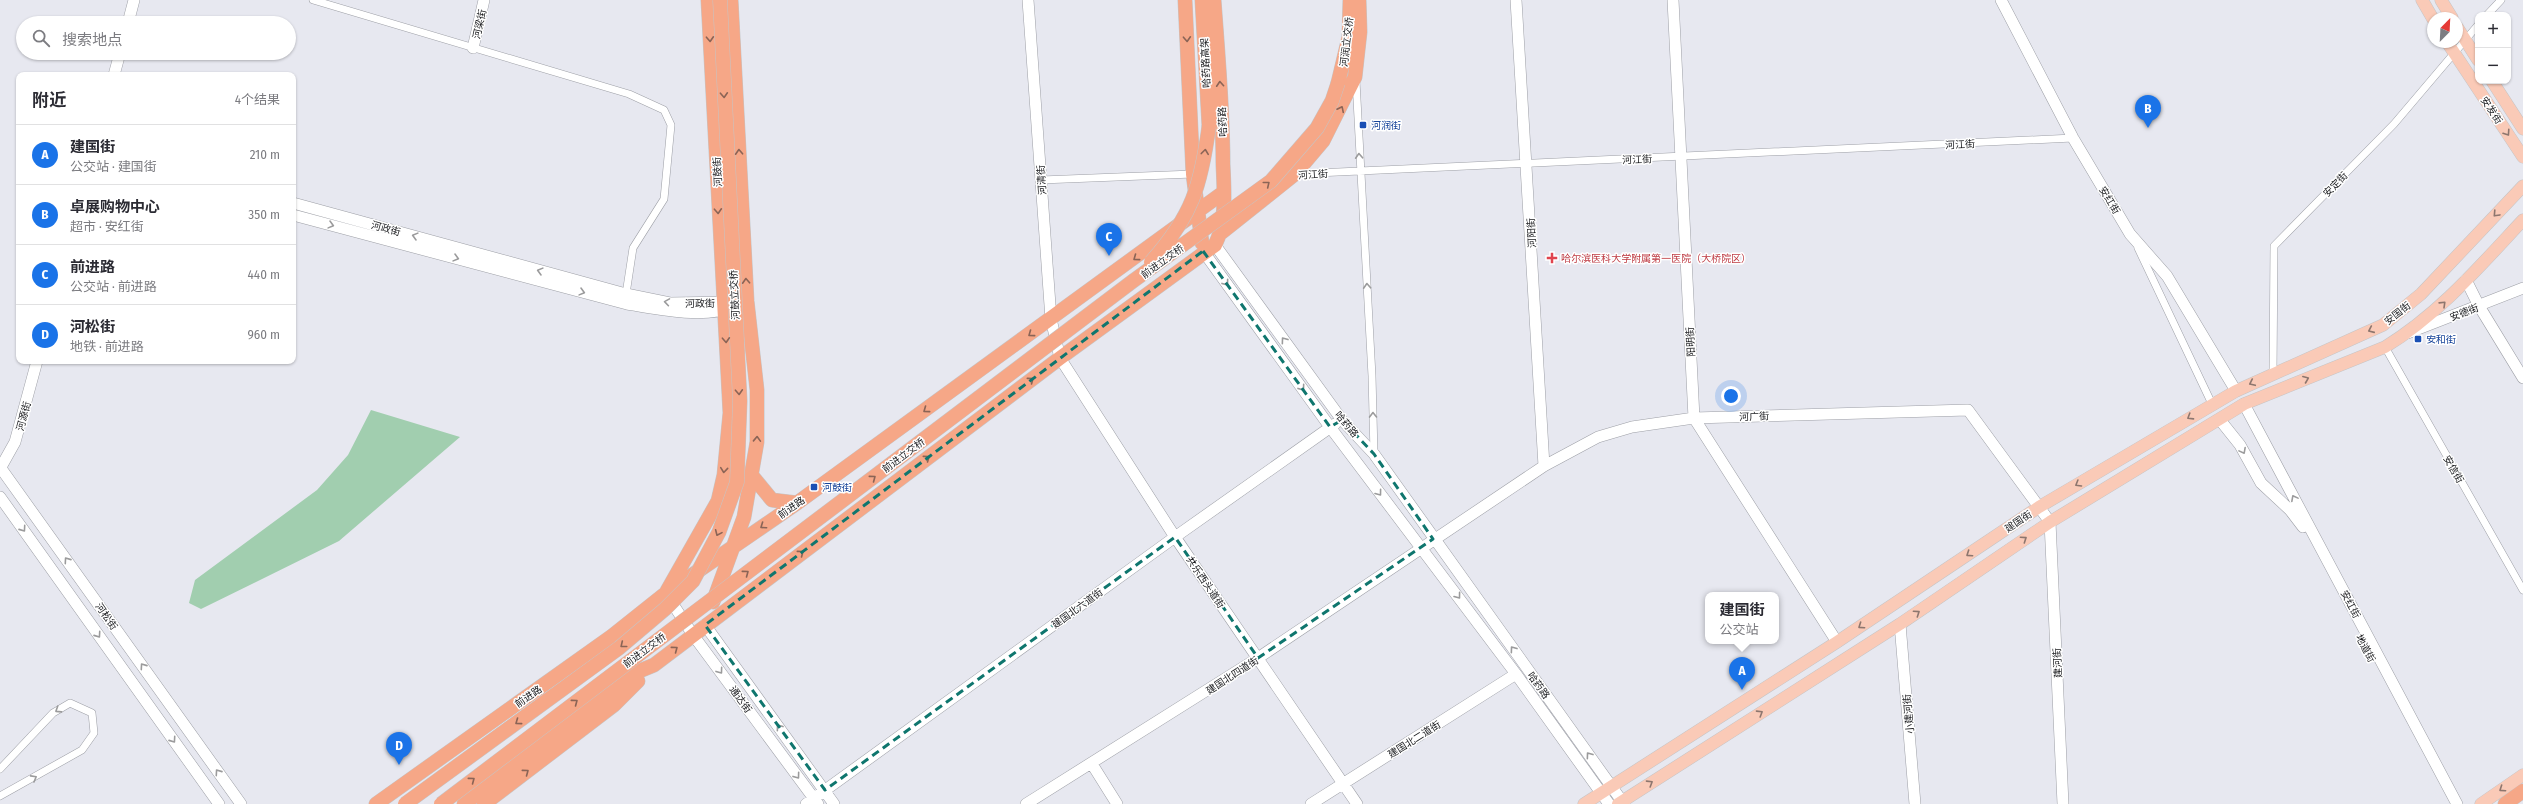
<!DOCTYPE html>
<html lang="zh">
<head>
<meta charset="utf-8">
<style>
  :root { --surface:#fff; --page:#f7f7f7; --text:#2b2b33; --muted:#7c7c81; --line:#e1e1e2; --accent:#1a73e8 }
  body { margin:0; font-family:"Fira Sans Condensed","Noto Sans SC",sans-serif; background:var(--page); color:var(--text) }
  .controls { position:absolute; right:12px; top:12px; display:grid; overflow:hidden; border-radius:8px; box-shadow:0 1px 3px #0004 }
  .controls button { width:36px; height:36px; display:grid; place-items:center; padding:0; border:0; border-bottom:1px solid var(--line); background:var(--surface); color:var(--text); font:20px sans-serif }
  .compass { position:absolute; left:2427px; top:12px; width:36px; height:36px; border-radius:50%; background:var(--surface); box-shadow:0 1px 3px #0004; rotate:24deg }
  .you { position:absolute; left:1731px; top:396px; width:14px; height:14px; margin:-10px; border:3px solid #fff; border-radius:50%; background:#1a73e8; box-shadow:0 0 0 6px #1a73e833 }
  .badge { display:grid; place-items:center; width:26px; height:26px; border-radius:50%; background:var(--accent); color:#fff; font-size:13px; font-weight:700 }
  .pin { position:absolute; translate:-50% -33px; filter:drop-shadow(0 1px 2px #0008) }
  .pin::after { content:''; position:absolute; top:21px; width:14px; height:12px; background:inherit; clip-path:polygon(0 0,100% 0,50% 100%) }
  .popup { position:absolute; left:1705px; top:592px; width:74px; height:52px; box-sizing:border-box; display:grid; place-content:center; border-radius:8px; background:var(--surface); filter:drop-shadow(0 1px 3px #0005); font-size:13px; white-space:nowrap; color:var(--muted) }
  .popup b { font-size:15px; color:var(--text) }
  .popup::after { content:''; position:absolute; left:50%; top:100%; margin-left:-8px; border:8px solid transparent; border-top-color:var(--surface) }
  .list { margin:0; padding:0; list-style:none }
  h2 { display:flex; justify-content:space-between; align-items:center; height:52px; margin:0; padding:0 16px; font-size:17px }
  h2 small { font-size:13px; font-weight:400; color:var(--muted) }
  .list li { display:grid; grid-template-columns:26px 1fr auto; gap:12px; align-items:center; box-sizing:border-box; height:60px; padding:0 16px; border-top:1px solid var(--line) }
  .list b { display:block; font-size:15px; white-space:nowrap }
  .list p { margin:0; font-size:13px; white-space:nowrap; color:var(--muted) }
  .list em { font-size:13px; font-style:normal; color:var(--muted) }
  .icon { flex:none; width:22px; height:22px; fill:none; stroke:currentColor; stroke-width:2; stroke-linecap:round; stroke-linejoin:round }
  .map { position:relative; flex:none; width:2523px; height:804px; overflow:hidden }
  .search { position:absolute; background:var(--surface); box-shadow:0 1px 3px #0004; left:16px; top:16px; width:280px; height:44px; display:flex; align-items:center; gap:10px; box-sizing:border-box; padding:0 14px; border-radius:22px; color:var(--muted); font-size:15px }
  .panel { position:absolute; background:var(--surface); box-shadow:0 1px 3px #0004; left:16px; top:72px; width:280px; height:292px; border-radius:8px }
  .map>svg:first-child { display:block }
  .green { fill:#a1ceaf }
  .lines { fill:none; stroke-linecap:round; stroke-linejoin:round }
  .street-casing { stroke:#9d9fa6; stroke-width:8 }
  .secondary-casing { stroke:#9d9fa6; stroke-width:12 }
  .primary-casing { stroke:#c5c5c6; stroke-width:13 }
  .highway-casing { stroke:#c5c5c6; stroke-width:15 }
  .street { stroke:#fff; stroke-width:7 }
  .secondary { stroke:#fff; stroke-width:11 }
  .primary { stroke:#facab7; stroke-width:12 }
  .highway { stroke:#f6a787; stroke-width:14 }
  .highway-bridge-casing { stroke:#c5c5c6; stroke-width:15; stroke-linecap:butt }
  .highway-bridge { stroke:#f6a787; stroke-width:14 }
  .oneway { stroke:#8b6456 }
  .oneway2 { stroke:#8d766e }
  .oneway3 { stroke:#9b9b9c }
  .marked { fill:none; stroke:#0f766e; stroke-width:3; stroke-dasharray:8 5; stroke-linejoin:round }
  .transit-dot { fill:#1a4fb4; stroke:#fff; stroke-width:1.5 }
  .health-dot { fill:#e0444e; stroke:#fff; stroke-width:1.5 }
  .labels { text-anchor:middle; stroke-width:3; stroke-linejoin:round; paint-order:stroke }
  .street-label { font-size:10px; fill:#202124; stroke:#fff }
  .transit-label { font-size:10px; fill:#164399; stroke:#fff; text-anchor:start }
  .health-label { font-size:10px; fill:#be3a42; stroke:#fff; text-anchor:start }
</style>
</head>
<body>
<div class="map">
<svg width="2523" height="804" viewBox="0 0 2523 804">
  <rect width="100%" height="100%" fill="#e7e8f0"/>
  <path class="green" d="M371,410L460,437L339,541L201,609L189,603L195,580L317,490L348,455Z"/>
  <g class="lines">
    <defs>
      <path id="street" d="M313,0L629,94L664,110L671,125L664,199L633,248L626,294
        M2487,15L2501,0
        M1356,81L1372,376L1374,454
        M1295,174L2073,138
        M1041,180L1193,174
        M2138,248L2212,404
        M2385,347L2523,590
        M2273,374L2274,246L2394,124L2478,25
        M0,769L53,713L70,703L92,713L94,733L82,750L0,796"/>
      <path id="secondary" d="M1028,0L1051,319L1060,358L1175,537L1357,804
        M1516,0L1544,466
        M1673,0L1694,418L1837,642
        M2001,0L2073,138L2130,234L2167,276L2236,391
        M128,23L134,0
        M473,48L484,0
        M114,75L120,53
        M293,203L626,294L670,303L731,302
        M293,215L627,304C656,309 705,319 732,307
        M1215,245L1342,420L1374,454L1624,804
        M1203,251L1330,427L1516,674L1609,804
        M2466,280L2479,306L2523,378
        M2408,333L2523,288
        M2244,404L2457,804
        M2220,420L2240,445L2261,483L2290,510L2303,527
        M0,467L241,804
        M1,467L15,442L37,361
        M0,497L219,804
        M667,595L693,635L818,804
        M1900,624L1915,804
        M705,625L834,804
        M1092,764L1117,804
        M806,804L1175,537L1335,424
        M1026,804L1258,658L1544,466L1598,437L1632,427L1694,418L1968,410L2050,522L2063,804
        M1311,804L1516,674"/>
      <path id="primary" d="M2422,0L2433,19
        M2441,0L2452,18
        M2457,27L2478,60
        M2447,42L2523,157
        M2492,81L2523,129
        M1584,804L1837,642L2039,507L2236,391L2383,325L2421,294L2523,186
        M1618,804L1900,624L2050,522L2244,404L2385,347C2439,314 2480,266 2523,220
        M2481,804L2523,775"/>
      <path id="highway" d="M1185,0L1193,174L1202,243
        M1202,0L1209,126
        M1338,83L1349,37L1350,0
        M1221,233L1295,174L1323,141L1355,77L1360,32L1359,0
        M753,477L772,500L797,503
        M667,591L718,501L724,475L730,413L708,0
        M713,602L744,517L757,442V390L747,301L731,0
        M376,804L612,636L666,593L797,503L1224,192
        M464,804L637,672L654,665L1060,358L1215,245C1227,221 1224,190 1223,164C1223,109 1218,55 1214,0
        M484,804L614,705L638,681
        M2505,804L2523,791"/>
    </defs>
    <use href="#street" class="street-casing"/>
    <use href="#secondary" class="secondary-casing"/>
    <use href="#primary" class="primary-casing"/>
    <use href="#highway" class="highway-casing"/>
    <use href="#street" class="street"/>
    <use href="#secondary" class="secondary"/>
    <use href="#primary" class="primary"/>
    <use href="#highway" class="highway"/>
    <defs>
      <path id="highway-bridge" d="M1151,262C1192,216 1201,186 1209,126
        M405,804L619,648L665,609L693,581L719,532L737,482L740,401L720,0
        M441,804L1133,281L1271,181L1317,128L1332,101L1338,83"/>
    </defs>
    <use href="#highway-bridge" class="highway-bridge-casing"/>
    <use href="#highway-bridge" class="highway-bridge"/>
  </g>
  <defs><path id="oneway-chevron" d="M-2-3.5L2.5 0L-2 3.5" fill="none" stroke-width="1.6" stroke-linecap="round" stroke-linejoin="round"/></defs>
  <g class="oneway">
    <use href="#oneway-chevron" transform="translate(710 39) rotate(87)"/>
    <use href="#oneway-chevron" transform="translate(1187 39) rotate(87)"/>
    <use href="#oneway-chevron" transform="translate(1220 84) rotate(-94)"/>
    <use href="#oneway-chevron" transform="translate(724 95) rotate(87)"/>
    <use href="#oneway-chevron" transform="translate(1341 109) rotate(-64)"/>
    <use href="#oneway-chevron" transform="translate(739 152) rotate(-93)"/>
    <use href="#oneway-chevron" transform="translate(1205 152) rotate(-83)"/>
    <use href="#oneway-chevron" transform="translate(1267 184) rotate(-39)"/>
    <use href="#oneway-chevron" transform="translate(718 211) rotate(87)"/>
    <use href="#oneway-chevron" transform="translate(1136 258) rotate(144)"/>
    <use href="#oneway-chevron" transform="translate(746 281) rotate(-93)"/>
    <use href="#oneway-chevron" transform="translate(1031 334) rotate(144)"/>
    <use href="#oneway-chevron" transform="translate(726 340) rotate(87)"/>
    <use href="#oneway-chevron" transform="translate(1031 380) rotate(-37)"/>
    <use href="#oneway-chevron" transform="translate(739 392) rotate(87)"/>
    <use href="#oneway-chevron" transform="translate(926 410) rotate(144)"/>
    <use href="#oneway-chevron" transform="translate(757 439) rotate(-88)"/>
    <use href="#oneway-chevron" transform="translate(927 458) rotate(-37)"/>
    <use href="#oneway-chevron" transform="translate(724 470) rotate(96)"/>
    <use href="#oneway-chevron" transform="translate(873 478) rotate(-37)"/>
    <use href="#oneway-chevron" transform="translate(763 526) rotate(145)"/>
    <use href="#oneway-chevron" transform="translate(718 533) rotate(114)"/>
    <use href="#oneway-chevron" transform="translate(801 553) rotate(-37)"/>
    <use href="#oneway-chevron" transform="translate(746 573) rotate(-37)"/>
    <use href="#oneway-chevron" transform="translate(623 645) rotate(141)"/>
    <use href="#oneway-chevron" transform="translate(675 649) rotate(-37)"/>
    <use href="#oneway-chevron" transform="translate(575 702) rotate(-37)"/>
    <use href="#oneway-chevron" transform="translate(518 722) rotate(144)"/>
    <use href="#oneway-chevron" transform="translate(526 772) rotate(-37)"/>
    <use href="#oneway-chevron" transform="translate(472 780) rotate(-37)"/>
  </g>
  <g class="oneway2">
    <use href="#oneway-chevron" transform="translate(2507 133) rotate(56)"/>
    <use href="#oneway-chevron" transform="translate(2496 214) rotate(133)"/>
    <use href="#oneway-chevron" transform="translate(2443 304) rotate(-44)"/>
    <use href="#oneway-chevron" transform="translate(2371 330) rotate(156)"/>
    <use href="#oneway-chevron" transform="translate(2306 379) rotate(-22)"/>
    <use href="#oneway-chevron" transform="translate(2252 383) rotate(155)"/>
    <use href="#oneway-chevron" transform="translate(2190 417) rotate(148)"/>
    <use href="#oneway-chevron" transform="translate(2078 484) rotate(149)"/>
    <use href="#oneway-chevron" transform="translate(2024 539) rotate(-34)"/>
    <use href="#oneway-chevron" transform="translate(1969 554) rotate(146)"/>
    <use href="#oneway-chevron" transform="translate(1917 613) rotate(-34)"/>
    <use href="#oneway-chevron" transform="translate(1861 626) rotate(146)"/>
    <use href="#oneway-chevron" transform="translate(1760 713) rotate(-32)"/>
    <use href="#oneway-chevron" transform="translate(1650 783) rotate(-32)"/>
    <use href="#oneway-chevron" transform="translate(2502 789) rotate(146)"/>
  </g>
  <g class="oneway3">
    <use href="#oneway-chevron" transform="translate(1359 156) rotate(-93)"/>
    <use href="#oneway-chevron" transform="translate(331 225) rotate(15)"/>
    <use href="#oneway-chevron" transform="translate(415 236) rotate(-165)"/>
    <use href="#oneway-chevron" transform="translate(456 258) rotate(15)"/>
    <use href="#oneway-chevron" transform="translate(540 271) rotate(-165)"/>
    <use href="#oneway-chevron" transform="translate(1226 283) rotate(54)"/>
    <use href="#oneway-chevron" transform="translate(1367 286) rotate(-93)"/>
    <use href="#oneway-chevron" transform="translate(582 292) rotate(15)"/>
    <use href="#oneway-chevron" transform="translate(667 302) rotate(-171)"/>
    <use href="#oneway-chevron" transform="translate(1284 340) rotate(-126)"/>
    <use href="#oneway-chevron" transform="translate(1302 388) rotate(54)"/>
    <use href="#oneway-chevron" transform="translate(1373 415) rotate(-91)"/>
    <use href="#oneway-chevron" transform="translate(2243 451) rotate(62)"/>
    <use href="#oneway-chevron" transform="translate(1379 493) rotate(53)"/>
    <use href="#oneway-chevron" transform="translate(2294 498) rotate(-118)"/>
    <use href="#oneway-chevron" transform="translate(23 529) rotate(55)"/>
    <use href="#oneway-chevron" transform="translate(67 560) rotate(-125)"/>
    <use href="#oneway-chevron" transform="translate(1458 596) rotate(53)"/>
    <use href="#oneway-chevron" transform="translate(98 635) rotate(55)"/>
    <use href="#oneway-chevron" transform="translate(1513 649) rotate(-126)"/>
    <use href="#oneway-chevron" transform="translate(143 666) rotate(-125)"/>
    <use href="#oneway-chevron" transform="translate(720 671) rotate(54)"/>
    <use href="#oneway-chevron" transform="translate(58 710) rotate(147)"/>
    <use href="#oneway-chevron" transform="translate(779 727) rotate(-126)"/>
    <use href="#oneway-chevron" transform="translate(173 740) rotate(55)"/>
    <use href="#oneway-chevron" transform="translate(1589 755) rotate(-126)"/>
    <use href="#oneway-chevron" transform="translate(218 772) rotate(-125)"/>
    <use href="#oneway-chevron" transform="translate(797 776) rotate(54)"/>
    <use href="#oneway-chevron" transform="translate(34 778) rotate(-29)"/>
  </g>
  <path class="marked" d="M1203,251L1330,427L1342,420L1374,454L1433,539L1258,658L1175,537L825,790L705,625Z"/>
  <g class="transit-dot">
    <rect x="1359" y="121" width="8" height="8" rx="2"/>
    <rect x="2414" y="335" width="8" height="8" rx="2"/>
    <rect x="810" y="483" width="8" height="8" rx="2"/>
  </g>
  <path class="health-dot" d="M1550 252h4v4h4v4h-4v4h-4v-4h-4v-4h4z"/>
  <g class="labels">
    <g class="street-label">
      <text transform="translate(479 24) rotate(-77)" y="4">河梁街</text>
      <text transform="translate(1346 42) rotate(-83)" y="4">河润立交桥</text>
      <text transform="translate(1205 63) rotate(-93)" y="4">哈药路高架</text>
      <text transform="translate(2492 110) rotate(56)" y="4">安发街</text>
      <text transform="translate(1222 122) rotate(-92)" y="4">哈药路</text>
      <text transform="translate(1960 144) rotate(-3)" y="4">河江街</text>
      <text transform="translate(1637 159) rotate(-2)" y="4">河江街</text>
      <text transform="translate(717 172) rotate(-93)" y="4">河鼓街</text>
      <text transform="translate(1313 174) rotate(-4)" y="4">河江街</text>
      <text transform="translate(1041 180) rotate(-94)" y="4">河清街</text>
      <text transform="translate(2335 184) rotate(-46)" y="4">安定街</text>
      <text transform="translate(2110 200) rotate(59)" y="4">安红街</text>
      <text transform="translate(386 228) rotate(15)" y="4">河政街</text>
      <text transform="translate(1531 233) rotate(-93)" y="4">河阳街</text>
      <text transform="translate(1162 261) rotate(-36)" y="4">前进立交桥</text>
      <text transform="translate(734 295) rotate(-93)" y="4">河鼓立交桥</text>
      <text transform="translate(700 303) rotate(-1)" y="4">河政街</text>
      <text transform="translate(2464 312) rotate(-21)" y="4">安德街</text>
      <text transform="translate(2397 313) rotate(-38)" y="4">安国街</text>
      <text transform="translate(1690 342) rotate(-93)" y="4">阳明街</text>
      <text transform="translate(23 416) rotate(-75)" y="4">河源街</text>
      <text transform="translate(1754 416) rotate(-2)" y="4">河广街</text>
      <text transform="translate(1347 424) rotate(50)" y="4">哈药路</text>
      <text transform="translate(903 455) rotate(-37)" y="4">前进立交桥</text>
      <text transform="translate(2454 469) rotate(60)" y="4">安信街</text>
      <text transform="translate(791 507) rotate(-35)" y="4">前进路</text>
      <text transform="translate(2018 521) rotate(-34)" y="4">建国街</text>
      <text transform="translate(1206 582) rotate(56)" y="4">共乐西头道街</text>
      <text transform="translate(2351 604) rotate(62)" y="4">安红街</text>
      <text transform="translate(1077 608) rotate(-36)" y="4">建国北六道街</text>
      <text transform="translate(107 616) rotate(55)" y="4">河松街</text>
      <text transform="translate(2366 648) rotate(62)" y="4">地道街</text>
      <text transform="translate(644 650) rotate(-37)" y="4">前进立交桥</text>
      <text transform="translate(2057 663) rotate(-93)" y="4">建河街</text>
      <text transform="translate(1232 675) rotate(-33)" y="4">建国北四道街</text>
      <text transform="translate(1539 685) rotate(54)" y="4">哈药路</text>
      <text transform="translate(528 696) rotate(-35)" y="4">前进路</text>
      <text transform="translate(741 699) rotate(54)" y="4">通达街</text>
      <text transform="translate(1908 714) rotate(-95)" y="4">小建河街</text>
      <text transform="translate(1414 739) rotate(-32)" y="4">建国北二道街</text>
    </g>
    <g class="transit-label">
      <text x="1371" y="129">河润街</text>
      <text x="2426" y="343">安和街</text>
      <text x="822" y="491">河鼓街</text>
    </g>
    <g class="health-label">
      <text x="1561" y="262">哈尔滨医科大学附属第一医院（大桥院区）</text>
    </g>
  </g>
</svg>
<div class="controls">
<button>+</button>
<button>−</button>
</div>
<svg class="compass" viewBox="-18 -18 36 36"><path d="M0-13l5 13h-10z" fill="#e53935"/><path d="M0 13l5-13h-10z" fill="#7c7c81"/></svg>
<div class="you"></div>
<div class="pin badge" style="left:1742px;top:690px">A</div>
<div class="popup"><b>建国街</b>公交站</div>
<div class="pin badge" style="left:2148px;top:128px">B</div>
<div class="pin badge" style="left:1109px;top:256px">C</div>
<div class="pin badge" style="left:399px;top:765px">D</div>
<div class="search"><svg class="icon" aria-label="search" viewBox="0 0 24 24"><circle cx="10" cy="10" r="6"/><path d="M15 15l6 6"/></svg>搜索地点</div>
<section class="panel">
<h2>附近<small>4个结果</small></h2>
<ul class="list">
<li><span class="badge">A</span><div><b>建国街</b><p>公交站 · 建国街</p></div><em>210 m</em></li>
<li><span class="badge">B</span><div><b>卓展购物中心</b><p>超市 · 安红街</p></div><em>350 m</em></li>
<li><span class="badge">C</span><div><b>前进路</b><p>公交站 · 前进路</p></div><em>440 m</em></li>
<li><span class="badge">D</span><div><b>河松街</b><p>地铁 · 前进路</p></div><em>960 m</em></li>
</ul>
</section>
</div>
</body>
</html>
